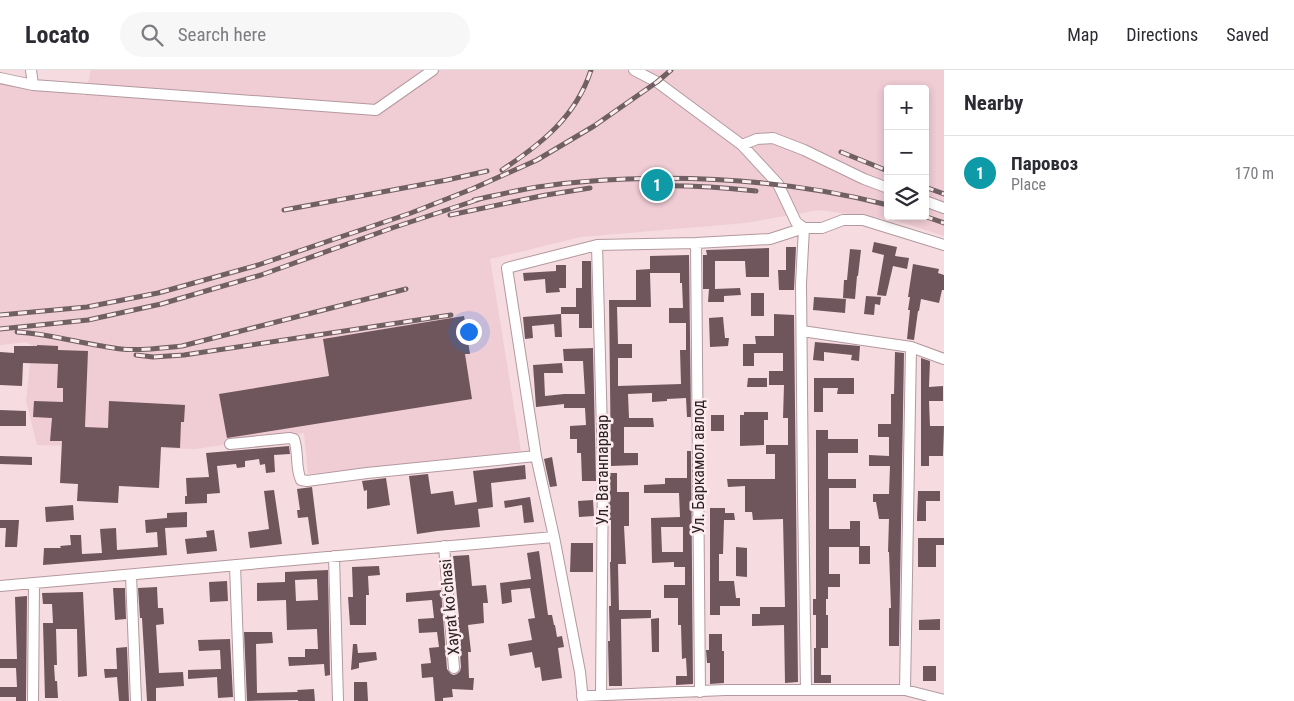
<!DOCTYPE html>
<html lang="en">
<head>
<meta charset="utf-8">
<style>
  :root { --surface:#fff; --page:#f7f7f7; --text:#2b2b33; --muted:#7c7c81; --line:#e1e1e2; --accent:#7c3aed }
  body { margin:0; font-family:"Roboto Condensed",sans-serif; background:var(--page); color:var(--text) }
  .controls { position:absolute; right:15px; top:15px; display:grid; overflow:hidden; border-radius:5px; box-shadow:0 2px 8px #0003 }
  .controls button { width:45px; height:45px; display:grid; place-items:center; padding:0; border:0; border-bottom:1px solid var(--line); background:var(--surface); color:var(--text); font:25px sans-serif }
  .you { position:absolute; left:468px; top:261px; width:18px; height:18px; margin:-12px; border:4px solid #fff; border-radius:50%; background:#1a73e8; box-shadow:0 0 0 8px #1a73e833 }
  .badge { display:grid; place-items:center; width:32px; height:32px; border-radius:50%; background:var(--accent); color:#fff; font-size:16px; font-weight:700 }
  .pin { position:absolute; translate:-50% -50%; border:2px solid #fff; box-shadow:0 1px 5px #0006 }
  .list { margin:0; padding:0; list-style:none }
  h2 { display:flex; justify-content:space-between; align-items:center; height:65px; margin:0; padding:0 20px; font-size:21px }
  h2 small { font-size:16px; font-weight:400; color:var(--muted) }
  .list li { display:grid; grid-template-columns:32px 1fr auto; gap:15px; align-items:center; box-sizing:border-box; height:75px; padding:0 20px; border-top:1px solid var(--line) }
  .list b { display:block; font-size:19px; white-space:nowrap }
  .list p { margin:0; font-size:16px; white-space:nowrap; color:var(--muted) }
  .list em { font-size:16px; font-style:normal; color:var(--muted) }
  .icon { flex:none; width:28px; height:28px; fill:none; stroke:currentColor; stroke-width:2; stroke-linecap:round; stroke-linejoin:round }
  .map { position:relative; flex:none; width:944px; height:631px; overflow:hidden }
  header { display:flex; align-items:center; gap:30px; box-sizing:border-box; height:70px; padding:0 25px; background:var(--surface); border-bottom:1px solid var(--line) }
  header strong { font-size:24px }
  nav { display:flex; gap:28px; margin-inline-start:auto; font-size:18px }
  .search { width:350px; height:45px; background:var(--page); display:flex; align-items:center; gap:12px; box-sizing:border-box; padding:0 18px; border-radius:28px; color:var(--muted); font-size:19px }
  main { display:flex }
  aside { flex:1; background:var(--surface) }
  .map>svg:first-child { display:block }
  .built { fill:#f0ccd5; fill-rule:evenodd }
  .building { fill:#6e565c; fill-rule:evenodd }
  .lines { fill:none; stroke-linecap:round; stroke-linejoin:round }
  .minor-casing { stroke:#b3999f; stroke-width:12 }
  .minor { stroke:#fff; stroke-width:10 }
  .rail-casing { stroke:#706063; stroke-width:5 }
  .rail { stroke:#fcebef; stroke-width:3; stroke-dasharray:9; stroke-linecap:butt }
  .labels { text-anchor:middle; stroke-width:5; stroke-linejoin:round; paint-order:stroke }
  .street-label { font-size:16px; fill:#2a2022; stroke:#fcebef }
</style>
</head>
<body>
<header>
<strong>Locato</strong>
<div class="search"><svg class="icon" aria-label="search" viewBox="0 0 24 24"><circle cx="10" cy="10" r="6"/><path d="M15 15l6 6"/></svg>Search here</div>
<nav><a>Map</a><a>Directions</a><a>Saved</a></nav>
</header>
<main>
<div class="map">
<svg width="944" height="631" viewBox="0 0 944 631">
  <rect width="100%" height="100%" fill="#f6dbe1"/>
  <path class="built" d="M91,0H944V166L894,150L819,140L745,153L581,167L490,189L521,381L308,404L304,363L195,379L37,375L26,331L32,276L27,272L0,275V12L85,26ZM888,19H925V146H888Z"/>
  <path class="building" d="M874,172L897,177L895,186L909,188L907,199L893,196L886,226L877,225L884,185L872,182Z
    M786,177H796L794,220H779L778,200H786Z
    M769,178V207H746L745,191H715V219L740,218L741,225L724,226V232H708L709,219H703V185H707L706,180Z
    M850,179L861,180L858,206H857L855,229L843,228L844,210H847Z
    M689,185L691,347H687L686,328L667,329V331L652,332V323L628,324L629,348H653L654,357H624V383H638V395L611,396L609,230H636V200L650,199V186ZM650,203H680V213H682L683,238H669V253H686V280H680L681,314L618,316V288H632V274H618L617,237H651Z
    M582,191H591L592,258H579V244H561V237H576V218H582Z
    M913,194L939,199L938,203L944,205V220H942L939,233L921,229L919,241H918L914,270L907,269L910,240H908L910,227H908Z
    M556,195H566V218H559L560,222L546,223L545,209L524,211L523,203L556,201Z
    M751,223H764V246H751Z
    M866,226L881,227L880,235L875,234L874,245L864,244Z
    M814,227L846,229L845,243L813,240Z
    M561,244L562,267H555L554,254L532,256L533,268L525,269L523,247Z
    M774,244L794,245L798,612L785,613L784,555L752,556V544H760V537H785L783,449L753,450L752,442H745V416L728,417L727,409H775V384H766V375H788V348H783L784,315H769V301H783V283H754V296H743V274H756L755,266H774Z
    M464,246L470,284H465L472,329L227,368L219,324L329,306L323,269Z
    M723,247L725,268H729L728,276L710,277L709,248Z
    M815,272L860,276L859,291L851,290L852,285L824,282V291L813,290Z
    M37,275L58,276V280L88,281L85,357L108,358L109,331L185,335L184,352H181L180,378L161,377L159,418L119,416L118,433L77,431L78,414L60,413L62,371H50L52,348L33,347L34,331L63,332V318H57L58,294L23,293L22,316L0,315V282L14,283V276H37Z
    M593,278L596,411H582L581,383H577V369H570V356L586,355L585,338H564V334L536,337L533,295L562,293L563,303H544L545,326L564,324H585L583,291H564L563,279Z
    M895,282L904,283L899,576H889V538H891L889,482H888L889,449H879L876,432H873V424H889L890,396H869V385L889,386V367H878V354H891V324H894Z
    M921,288L930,291L929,317L943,316V331H929L930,356H944L943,386H929V396H921Z
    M748,308H767V317H747Z
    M814,308H854V324H837L838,318H823V342H814Z
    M0,340L26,341V356H0Z
    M744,342H768V350H764V375L740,376V345H744Z
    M711,345H724V361H711Z
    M816,360H828V369H858V383H828V409H856V418H829V459H850V451H860V476H870V494H859V477H829V504H840V517H828V529H826V545H828V578H821V605H831V613H814V578H820H816V545H813V529H816Z
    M289,376L290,384L274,385L275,402L266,403L265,394L260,395L259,389L245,391V397L237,398L236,394L217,396L220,423L207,424V433L185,434V426H187L186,408L209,407L206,383Z
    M687,381H691L693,614L676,615V606H687L686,588L682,589L681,555H678V528H664V515H685V497H674V492L652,493L651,448L680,447L679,423H644V415L665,414V408H687ZM661,457H683V482H662Z
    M0,386L32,387V395L0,394Z
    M552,387L557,416L550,417L544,389Z
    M525,395L526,409L491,413L493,437L478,439L480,457L437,461L417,464L409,406L428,404L431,424L453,421L455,435L477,432L473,401Z
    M610,403H617V422H629V456H624L626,494H618L619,540H651V548L621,549L622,616H609L608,571H610L609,536H611L610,492H611V450H609Z
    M386,408L390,435L367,439V420L364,421L362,411Z
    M312,417L319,474L312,475L308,447L298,448L297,440H300L297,419Z
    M274,420L282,474L250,478L248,462L269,459L264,421Z
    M918,421H940V431H926V451H917Z
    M530,427L534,452L524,453L522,435L505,438L504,431Z
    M593,430L594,446L579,447L578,431Z
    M73,435L74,450L46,452L45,437Z
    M710,438H725V443H734L735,450H724L723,484H719V511H734L736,528H740V536H720V545H710Z
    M187,442V457L165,458L167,485L43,495L44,478H61L60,476L71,475L70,465H81L82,484L102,483L100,459L116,458L117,480L158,477L157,462L146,463L145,450L167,448V443Z
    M0,450H19L17,477H5L6,458H0Z
    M214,460L217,481L187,484L185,469L207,467L206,461Z
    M918,468H944V475H936V497H918Z
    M571,473H593V502H570Z
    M736,477L747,478V507L736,506Z
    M539,481L548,545H552L554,555H555L557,567L562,566L564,577L558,578L562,608L542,611L540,597L535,598L532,582L510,586L508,574L532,570L528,549L535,548L530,518L511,520L512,532L502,534L500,513L531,509L527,483Z
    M469,485L472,516L486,515L488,533H483L484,553L468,555L471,582H468L469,608H474L473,620L452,619L453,627L443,628V631H435L433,607L422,608L421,594L431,593L429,578L439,577L437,562L419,563L418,549L434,548L432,530L406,532V523L441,520L447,599L451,604L454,605L457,604L460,601L461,597L457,547H459L453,486Z
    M379,496L380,505L368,506L369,525H366V555H350L348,527H353L352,497Z
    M328,500L330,605L325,606L324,594L289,596L288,587H305V579H318L317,559L287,560L286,530L257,531V513L285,512V502ZM317,509L318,530L296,531L295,510Z
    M227,511L228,531L210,532L209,512Z
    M157,517L158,538H163L164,554L156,555L159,603L183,602L184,616L156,618V631H147L142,548H140L138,518Z
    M113,518H125L126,549L115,550Z
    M83,522L87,606L78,607L77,559H56L57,595H54L55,611H57L58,628H45L43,553H53L52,534H43L42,523Z
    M27,526L26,631H16V627H0V617H17L16,598H0V589H17L15,527Z
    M659,548V582H652L651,549Z
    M940,549V560H919V550Z
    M244,562H272L273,573L256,574L257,623L298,622L297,620L314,619L315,631H298V630L247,631Z
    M709,564H722V581H724V613L710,614V593H707L706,580H709Z
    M230,569L233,627L218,628L217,607L188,609V600L221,599L220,580L199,581L198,570Z
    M353,574H357L358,583L376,582L377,590L359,593V598L351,600Z
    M127,577L129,631H119L117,607L105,608L104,599H117L116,578Z
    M923,596H936V611H923Z
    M354,612H367L368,631H354Z"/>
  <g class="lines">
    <defs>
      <path id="minor" d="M31,0L33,15
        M634,0L657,12L742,75L778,114L796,152L804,158H822L843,150H863L944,175
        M0,8L33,15L376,40L433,0
        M742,75L757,69L773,68L804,80L864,109L888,118
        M925,131L944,138
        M696,173L700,622
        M597,175L603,398L601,625
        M802,261L911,277L944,289
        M230,374L290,368L294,369C299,383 295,398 301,410L307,411L367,403L536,386
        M444,476L454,598
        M334,486L338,631
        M235,495L240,631
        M131,505L136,631
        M0,516L554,467
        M905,620L911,277
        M582,626L725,620H905L944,630
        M33,631L34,514
        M583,631L580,602L554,467L536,386L507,198L597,175L696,173L770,169L804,158L801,214L803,426L806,620"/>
    </defs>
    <use href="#minor" class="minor-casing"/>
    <use href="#minor" class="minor"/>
    <defs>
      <path id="rail" d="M841,82L888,101
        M502,100C541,74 576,47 591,0
        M648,116C684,115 720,117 756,121
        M925,117L944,124
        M474,130C498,125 521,119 545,116C572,112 601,110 628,109C715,106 803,113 888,135
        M284,140L447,110L487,101
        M450,145L546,125L590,118
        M924,146L944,153
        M0,245L87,237L158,223L258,195L411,143L472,119L537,90L594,56L657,12L671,0
        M0,259L88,250L161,234L261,205L392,158L480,129
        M17,262C52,264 86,275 121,279C141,281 162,278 182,276L406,219
        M136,285L153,287L184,285L451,245"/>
    </defs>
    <use href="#rail" class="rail-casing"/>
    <use href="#rail" class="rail"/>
  </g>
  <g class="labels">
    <g class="street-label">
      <text transform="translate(698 397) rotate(-90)" y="6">Ул. Баркамол авлод</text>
      <text transform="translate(602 400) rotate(-90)" y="6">Ул. Ватанпарвар</text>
      <text transform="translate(449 537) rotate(-95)" y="6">Xayrat koʻchasi</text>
    </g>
  </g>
</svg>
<div class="controls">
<button>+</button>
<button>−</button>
<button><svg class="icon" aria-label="layers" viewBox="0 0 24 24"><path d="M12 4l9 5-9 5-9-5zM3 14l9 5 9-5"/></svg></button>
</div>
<div class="you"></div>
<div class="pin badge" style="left:657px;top:115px;background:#0f9aa8">1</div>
</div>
<aside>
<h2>Nearby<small></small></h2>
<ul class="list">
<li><span class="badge" style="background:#0f9aa8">1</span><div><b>Паровоз</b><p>Place</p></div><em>170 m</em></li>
</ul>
</aside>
</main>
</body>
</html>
